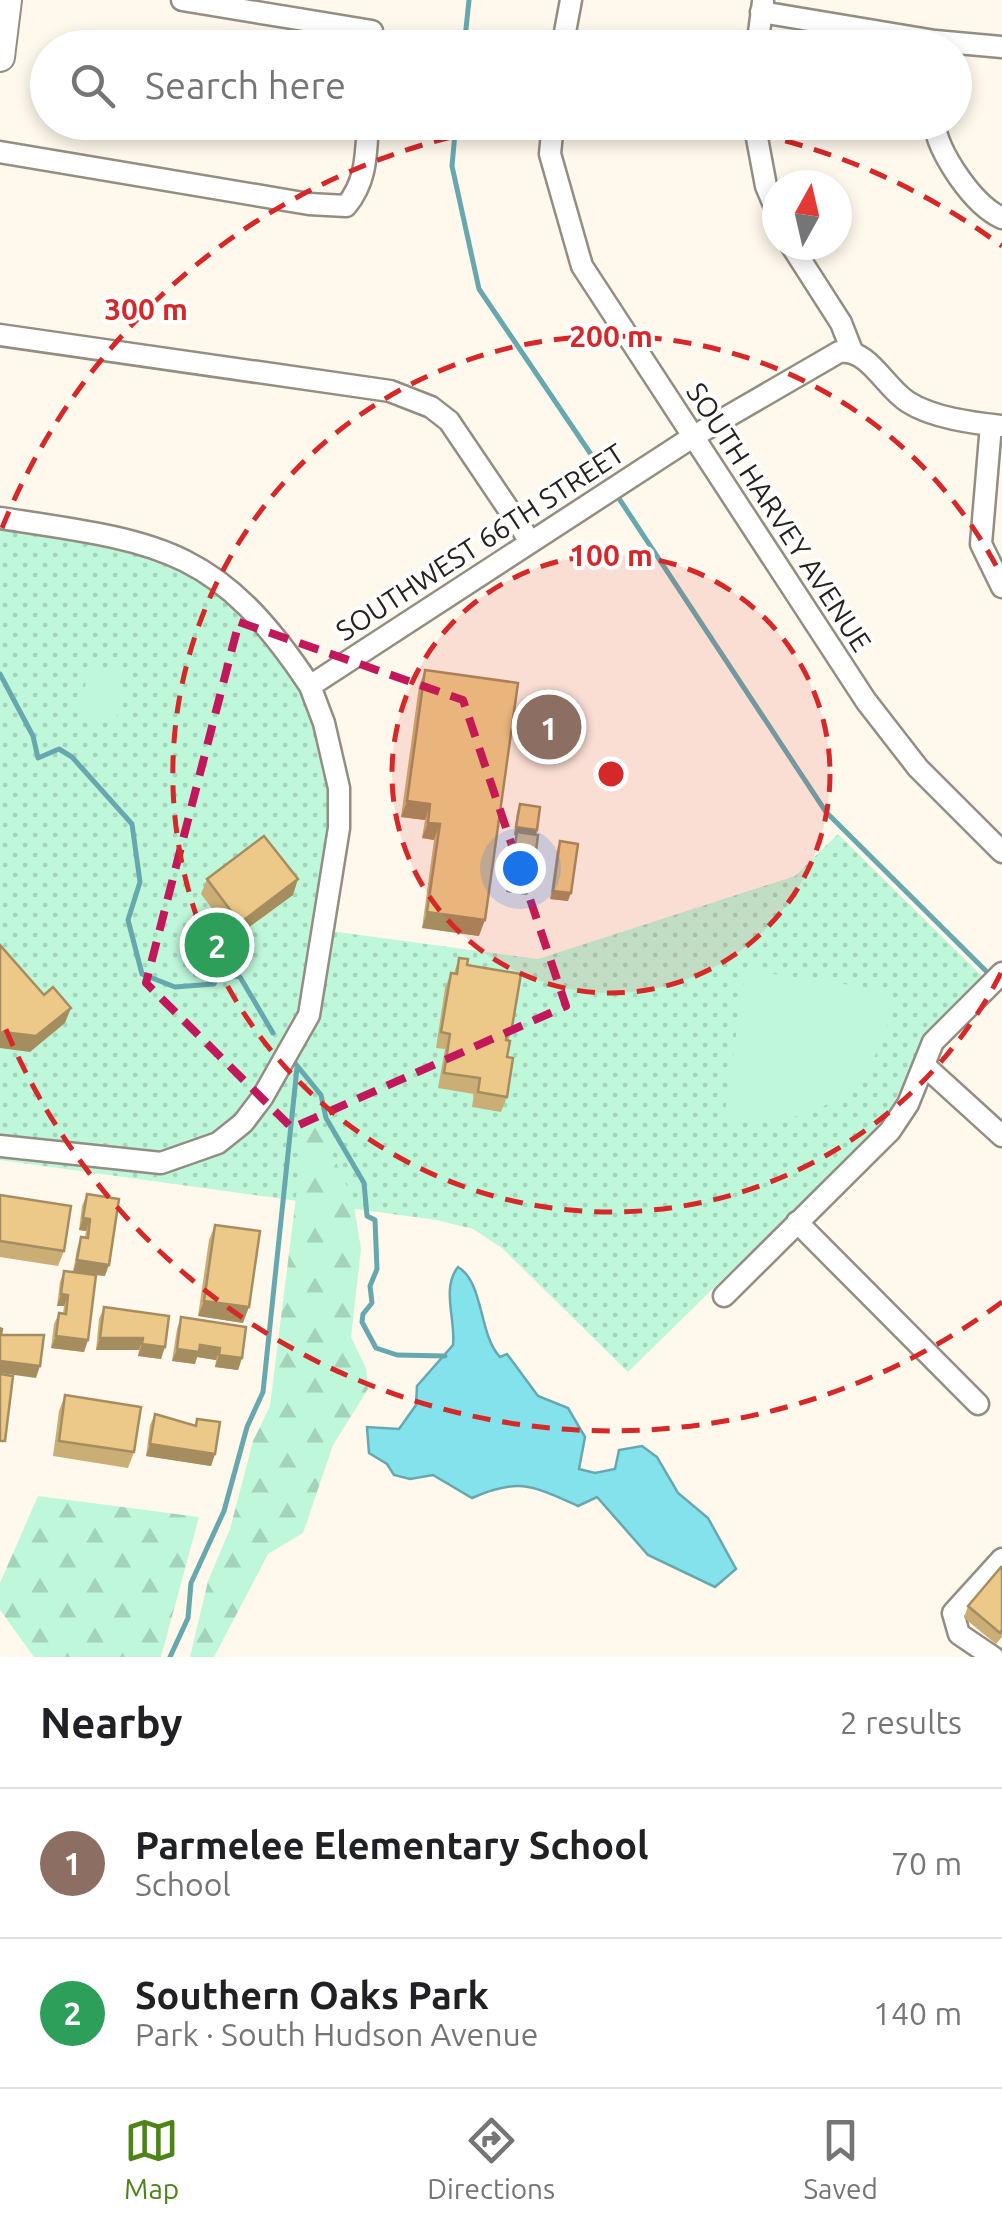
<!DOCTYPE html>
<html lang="en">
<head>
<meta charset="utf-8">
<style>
  :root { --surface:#fff; --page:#f2f2f2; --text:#202124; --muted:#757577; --line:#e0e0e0; --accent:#4e8319 }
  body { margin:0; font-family:Ubuntu,sans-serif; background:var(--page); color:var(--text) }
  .compass { position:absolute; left:762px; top:170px; width:90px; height:90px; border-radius:50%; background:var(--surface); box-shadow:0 5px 15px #0003; rotate:8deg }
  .you { position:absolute; left:520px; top:868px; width:35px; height:35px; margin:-25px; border:8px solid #fff; border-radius:50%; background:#1a73e8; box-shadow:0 0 0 15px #1a73e833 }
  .badge { display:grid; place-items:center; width:65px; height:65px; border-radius:50%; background:var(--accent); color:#fff; font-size:32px; font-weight:700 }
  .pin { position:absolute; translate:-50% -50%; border:5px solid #fff; box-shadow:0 2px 10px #0006 }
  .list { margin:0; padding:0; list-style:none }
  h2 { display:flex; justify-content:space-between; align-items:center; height:130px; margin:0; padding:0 40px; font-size:42px }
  h2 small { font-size:32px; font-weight:400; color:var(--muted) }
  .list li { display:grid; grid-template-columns:65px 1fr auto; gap:30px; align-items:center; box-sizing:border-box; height:150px; padding:0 40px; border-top:2px solid var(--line) }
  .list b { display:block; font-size:38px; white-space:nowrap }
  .list p { margin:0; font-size:32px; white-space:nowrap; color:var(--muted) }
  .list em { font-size:32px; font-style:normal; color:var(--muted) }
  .icon { flex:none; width:55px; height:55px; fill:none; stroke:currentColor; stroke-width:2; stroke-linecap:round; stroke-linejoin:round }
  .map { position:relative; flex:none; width:1002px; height:1657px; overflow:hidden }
  .search { position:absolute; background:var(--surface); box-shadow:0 5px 15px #0003; left:30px; right:30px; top:30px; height:110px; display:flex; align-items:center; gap:25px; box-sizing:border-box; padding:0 35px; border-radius:55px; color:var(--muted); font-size:38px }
  .sheet { height:430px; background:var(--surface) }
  nav { display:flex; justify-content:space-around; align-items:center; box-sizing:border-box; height:140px; border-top:2px solid var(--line); background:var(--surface); font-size:28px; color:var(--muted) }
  nav a { display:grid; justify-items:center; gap:5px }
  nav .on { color:var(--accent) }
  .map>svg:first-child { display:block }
  .green { fill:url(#green-dots) }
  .forest { fill:url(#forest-firs) }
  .pitch { fill:#bff7da }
  .water { fill:#83e2eb; stroke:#67a8ae; stroke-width:2.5 }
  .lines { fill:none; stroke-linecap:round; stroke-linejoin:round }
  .stream { stroke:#67a8ae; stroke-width:5 }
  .minor-casing { stroke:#938d82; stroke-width:25 }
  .major-casing { stroke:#938d82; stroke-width:32 }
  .minor { stroke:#fff; stroke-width:20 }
  .major { stroke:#fff; stroke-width:28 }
  .wall { fill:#cbad76 }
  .shaded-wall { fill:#a58d60 }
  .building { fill:#ecc989; stroke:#a58d60; stroke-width:2.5 }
  .marked { fill:none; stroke:#c2185b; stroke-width:8; stroke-dasharray:20 12; stroke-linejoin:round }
  .ring { fill:none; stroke:#d62828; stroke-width:5; stroke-dasharray:18 12 }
  .labels { text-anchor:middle; stroke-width:8; stroke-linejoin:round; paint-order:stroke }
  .street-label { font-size:28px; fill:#25221e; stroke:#fff }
  .centre { fill:#d62828; stroke:#fff; stroke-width:5 }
  .ring-label { font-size:30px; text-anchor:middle; font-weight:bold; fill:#d62828; stroke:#fff; stroke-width:8; stroke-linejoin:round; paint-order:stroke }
</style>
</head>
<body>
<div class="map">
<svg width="1002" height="1657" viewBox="0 0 1002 1657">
  <defs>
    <pattern id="green-dots" width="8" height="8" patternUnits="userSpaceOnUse" patternTransform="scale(2.5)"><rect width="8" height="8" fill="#bff7da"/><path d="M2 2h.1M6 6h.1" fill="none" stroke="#a4d3bb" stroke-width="1.8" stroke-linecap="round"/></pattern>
    <pattern id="forest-firs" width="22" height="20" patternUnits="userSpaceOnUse" patternTransform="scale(2.5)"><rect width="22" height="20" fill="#bff7da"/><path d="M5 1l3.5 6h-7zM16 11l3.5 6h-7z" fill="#a4d3bb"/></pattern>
  </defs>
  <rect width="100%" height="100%" fill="#fff8ec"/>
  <path class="green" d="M0,527C54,534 115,535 165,558C256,599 319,693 328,792C331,838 318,883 315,929L538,959L795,876L838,834L983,977L933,1027L885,1120L628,1372L502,1248L473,1229L436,1220L0,1160Z"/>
  <path class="forest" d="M308,1101L353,1200L361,1249L351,1337L366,1368L368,1389L333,1445L303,1533L268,1554L214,1657H190L208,1581L230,1529L253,1441L270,1406Z
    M38,1496L199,1517L161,1657H34L0,1610V1583Z"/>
  <path class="pitch" d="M88,666L123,671L116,721L81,717Z
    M754,971L893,991C884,1090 817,1130 724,1120L744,979Z"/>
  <path class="water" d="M458,1267C484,1282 479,1336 500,1357L507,1354L538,1396L568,1408L585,1437L579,1469L595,1473L615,1469L619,1450L642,1446L657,1457L678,1493L708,1518L736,1569L715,1587L648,1555L597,1497L578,1506C533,1486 519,1477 472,1498L433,1475L410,1479L394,1475L387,1464L369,1453L367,1427L399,1429L416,1405L417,1386L453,1345C456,1321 441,1288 458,1267Z"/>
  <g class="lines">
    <path class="stream" d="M464,48L469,0
      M456,122L452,166L479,289L605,475
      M620,500L826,812L986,971
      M0,674L33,736L38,758L59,749L72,757L132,824L140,882L128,920L142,974L175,987L214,984L220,973L240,977L273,1033
      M295,1063L321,1095L326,1118L364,1183L367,1216L375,1220L377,1269L370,1286L372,1303L363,1314L362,1322L376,1348L397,1355L445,1356
      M170,1657L188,1618L191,1583L224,1511L247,1427L263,1392L297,1068"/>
    <defs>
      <path id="minor" d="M182,0L372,31V48
        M761,12L935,41L1002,47
        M562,48L571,0
        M757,48L763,2
        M553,122L550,154L582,266L866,701L918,768L1002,852
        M754,122L766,186L777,212
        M934,122C938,153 973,205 1002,218
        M0,152L309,204L346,206C367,181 366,154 368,122
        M791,245L841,323L852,351
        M0,335L390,391L431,407L449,421L530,541
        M991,425L981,544L1002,587
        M0,518C157,542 217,545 310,686L694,436L839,352C869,348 884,387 908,402C933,418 973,423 1002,426
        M925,1066L1002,1136
        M0,1146L161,1163L218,1143L243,1123L262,1098L309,1015L339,828V788L324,723L310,686
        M797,1222L978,1404
        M724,1296L890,1131L908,1104L933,1042L1002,973
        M993,1657L959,1634L953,1613L1002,1559"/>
      <path id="major" d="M0,57L7,0"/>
    </defs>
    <use href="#minor" class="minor-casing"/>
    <use href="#major" class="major-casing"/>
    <use href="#minor" class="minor"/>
    <use href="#major" class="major"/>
  </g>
  <path class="wall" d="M425,670L479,936L422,928L434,840L422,838L425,820L401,817L419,686Z
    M520,804L537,830L532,883L527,895L506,892L513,844L516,835H514L517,812Z
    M560,841L568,901L550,899L557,849Z
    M207,879L293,895L234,938L201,894Z
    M459,958L467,965L511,1033L508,1041L507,1057V1097L501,1112L472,1107L474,1094L438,1088L445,1049L436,1048L445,988L451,973H454Z
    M87,1194L105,1276L96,1275L88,1340L84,1352L51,1348L54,1324L59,1313H63L64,1306H57L60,1282L64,1271L73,1272L77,1249L81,1237H85L86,1231L79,1230L82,1206Z
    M0,1195L64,1251L58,1266L0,1257Z
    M215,1225L243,1323L198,1316L209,1240Z
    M104,1307L169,1316L161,1359L138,1356L139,1350H96L99,1319Z
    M181,1317L242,1358L238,1370L215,1367L216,1360L197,1357L195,1364L172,1361L177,1329Z
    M65,1395L134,1452L128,1468L53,1456L59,1411Z
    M155,1414L195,1426L197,1419L215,1454L211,1466L146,1456L150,1425Z
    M1001,1567L1002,1637L996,1644L964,1618L968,1606Z"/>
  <path class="shaded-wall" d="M407,801L430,804L425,820L401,817Z
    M428,823L440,824L434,840L422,838Z
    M516,827L537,830L534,838L514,835Z
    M298,879L293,895L234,938L240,923Z
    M510,880L532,883L527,895L506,892Z
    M553,891L571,893L568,901L550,899Z
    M427,912L485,920L479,936L422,928Z
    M71,1008L65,1023L30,1052L0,1048V1034L3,1032Z
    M83,1218L90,1219L86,1231L79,1230Z
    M77,1260L109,1265L105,1276L73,1272Z
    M61,1294L68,1295L64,1306H57Z
    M204,1301L249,1307L243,1323L198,1316Z
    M56,1336L88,1340L84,1352L51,1348Z
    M100,1338H143L139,1350H96Z
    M142,1344L165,1347L161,1359L138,1356Z
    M200,1345L220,1348L216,1360L197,1357L195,1364L172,1361L177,1349Z
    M219,1355L242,1358L238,1370L215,1367Z
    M0,1361L40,1366L36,1378L0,1373Z
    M150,1444L215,1454L211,1466L146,1456Z"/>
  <path class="building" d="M425,670L518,683L485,920L427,912L440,824L428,823L430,804L407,801Z
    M520,804L540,807L537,830L516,827Z
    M517,832L538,835L532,883L510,880Z
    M264,836L298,879L240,923L207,879Z
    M560,841L578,844L571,893L553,891Z
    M0,945L44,995L53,987L71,1008L36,1036L3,1032L0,1034Z
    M459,958L468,959L467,965L521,974L511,1033H507L506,1040L510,1041L507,1057L513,1058L507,1097L478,1092L480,1078L444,1073L450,1034L441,1032L451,973L457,974Z
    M87,1194L119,1199L109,1265L77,1260L81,1237L88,1238L90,1219L83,1218Z
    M0,1195L71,1206L64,1251L0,1241Z
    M215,1225L260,1231L249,1307L204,1301Z
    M64,1271L96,1275L88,1340L56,1336L59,1313L66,1314L68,1295L61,1294Z
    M104,1307L169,1316L165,1347L142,1344L143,1338H100Z
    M181,1317L246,1327L242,1358L219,1355L220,1348L200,1345L199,1352L177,1349Z
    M0,1328L2,1329L1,1335H44L40,1366L0,1361Z
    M0,1374L13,1376L5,1441H0Z
    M65,1395L141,1407L134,1452L59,1441Z
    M155,1414L196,1426L197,1419L220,1422L215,1454L150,1444Z
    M1001,1567L1002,1568V1630L1000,1633L968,1606Z"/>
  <path class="marked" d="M239,622L463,700L566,1006L292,1128L146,983Z"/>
  <circle cx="611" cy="774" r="219" fill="#d62828" fill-opacity=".12"/>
  <g class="ring">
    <circle cx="611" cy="774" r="219"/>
    <path d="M1001 973A438 438 0 1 1 1001 575"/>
    <path d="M1002 1302A657 657 0 0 1 2 1020M2 528A657 657 0 0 1 525 123M697 123A657 657 0 0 1 1002 246"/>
  </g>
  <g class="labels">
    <g class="street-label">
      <text transform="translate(779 517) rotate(57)" y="10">SOUTH HARVEY AVENUE</text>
      <text transform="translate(480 542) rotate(-33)" y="10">SOUTHWEST 66TH STREET</text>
    </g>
  </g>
  <circle cx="611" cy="774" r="15" class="centre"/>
  <g class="ring-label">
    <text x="146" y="320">300 m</text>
    <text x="611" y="347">200 m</text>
    <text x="611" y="566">100 m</text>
  </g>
</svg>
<svg class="compass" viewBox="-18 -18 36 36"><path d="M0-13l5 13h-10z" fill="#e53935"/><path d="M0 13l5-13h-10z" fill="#757577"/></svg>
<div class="you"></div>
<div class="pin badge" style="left:549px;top:727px;background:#8d6e63">1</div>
<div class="pin badge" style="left:217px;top:945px;background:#2e9e5b">2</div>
<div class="search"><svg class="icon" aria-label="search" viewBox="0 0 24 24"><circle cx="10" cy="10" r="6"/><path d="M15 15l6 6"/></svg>Search here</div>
</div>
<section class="sheet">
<h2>Nearby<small>2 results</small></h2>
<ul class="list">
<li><span class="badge" style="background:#8d6e63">1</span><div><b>Parmelee Elementary School</b><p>School</p></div><em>70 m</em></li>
<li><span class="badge" style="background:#2e9e5b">2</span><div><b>Southern Oaks Park</b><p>Park · South Hudson Avenue</p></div><em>140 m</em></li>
</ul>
</section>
<nav>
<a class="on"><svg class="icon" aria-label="map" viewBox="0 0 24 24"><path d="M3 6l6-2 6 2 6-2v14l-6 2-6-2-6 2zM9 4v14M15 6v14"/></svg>Map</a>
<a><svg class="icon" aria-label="directions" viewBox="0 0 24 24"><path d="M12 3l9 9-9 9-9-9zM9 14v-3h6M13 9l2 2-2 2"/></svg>Directions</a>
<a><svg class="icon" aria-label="saved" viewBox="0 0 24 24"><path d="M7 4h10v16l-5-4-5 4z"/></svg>Saved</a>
</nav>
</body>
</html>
